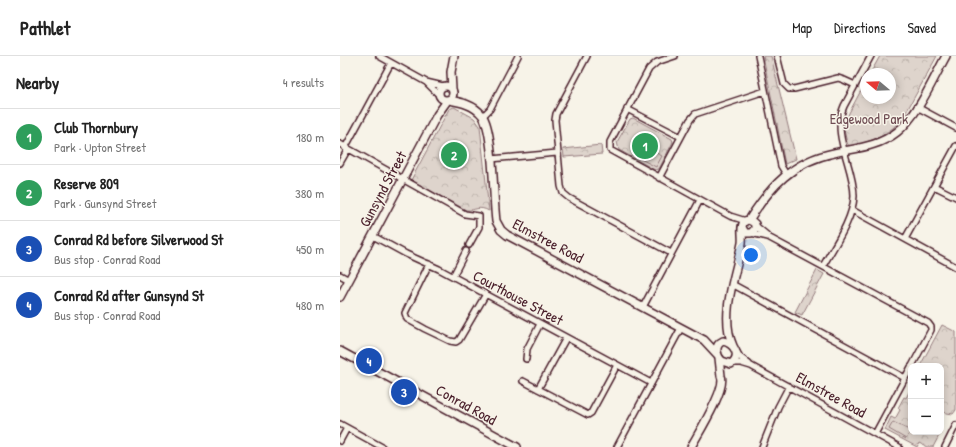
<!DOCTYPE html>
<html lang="en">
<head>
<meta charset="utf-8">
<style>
  :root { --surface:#fff; --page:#f6f6f6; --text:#222; --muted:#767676; --line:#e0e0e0; --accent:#c8321e }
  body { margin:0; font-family:"Patrick Hand",sans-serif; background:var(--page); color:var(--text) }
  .controls { position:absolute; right:12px; bottom:12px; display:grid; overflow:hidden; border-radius:8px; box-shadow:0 2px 10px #0003 }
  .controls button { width:36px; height:36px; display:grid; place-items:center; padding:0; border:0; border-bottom:1px solid var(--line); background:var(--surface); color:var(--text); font:20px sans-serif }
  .compass { position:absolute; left:520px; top:12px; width:36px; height:36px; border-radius:50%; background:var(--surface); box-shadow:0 2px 10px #0003; rotate:289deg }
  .you { position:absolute; left:411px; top:199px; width:14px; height:14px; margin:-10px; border:3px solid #fff; border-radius:50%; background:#1a73e8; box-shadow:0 0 0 6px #1a73e833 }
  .badge { display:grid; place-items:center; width:26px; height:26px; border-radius:50%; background:var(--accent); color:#fff; font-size:13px; font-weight:700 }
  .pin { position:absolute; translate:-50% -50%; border:2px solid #fff; box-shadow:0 1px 4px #0006 }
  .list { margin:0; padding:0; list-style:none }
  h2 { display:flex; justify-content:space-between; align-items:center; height:52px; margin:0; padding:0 16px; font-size:17px }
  h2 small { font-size:13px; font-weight:400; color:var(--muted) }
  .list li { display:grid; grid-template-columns:26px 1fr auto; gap:12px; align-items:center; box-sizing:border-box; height:56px; padding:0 16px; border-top:1px solid var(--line) }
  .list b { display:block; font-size:15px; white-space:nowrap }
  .list p { margin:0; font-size:13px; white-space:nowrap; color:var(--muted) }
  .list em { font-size:13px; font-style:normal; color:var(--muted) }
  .map { position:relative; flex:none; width:616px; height:391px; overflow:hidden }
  header { display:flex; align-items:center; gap:24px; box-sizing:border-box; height:56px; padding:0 20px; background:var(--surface); border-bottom:1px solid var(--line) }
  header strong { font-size:19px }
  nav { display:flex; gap:22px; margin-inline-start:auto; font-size:14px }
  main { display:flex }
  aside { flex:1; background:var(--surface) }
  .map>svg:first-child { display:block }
  .park { fill:url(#park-crowns); stroke:#947a7c }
  .pitch { fill:#ded4cc; stroke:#947a7c }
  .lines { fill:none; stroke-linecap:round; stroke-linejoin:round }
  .street-casing { stroke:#4a1f2b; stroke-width:8 }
  .secondary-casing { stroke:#4a1f2b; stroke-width:10 }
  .street { stroke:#f7f3e8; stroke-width:5 }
  .secondary { stroke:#f7f3e8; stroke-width:7 }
  .labels { text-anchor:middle; stroke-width:3; stroke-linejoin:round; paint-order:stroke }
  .park-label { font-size:15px; fill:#6f4c53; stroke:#f7f3e8 }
  .street-label { font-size:15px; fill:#4a1f2b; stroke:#f7f3e8 }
</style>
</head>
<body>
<header>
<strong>Pathlet</strong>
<nav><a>Map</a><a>Directions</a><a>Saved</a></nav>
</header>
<main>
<aside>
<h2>Nearby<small>4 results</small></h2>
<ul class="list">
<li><span class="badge" style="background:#2e9e5b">1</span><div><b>Club Thornbury</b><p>Park · Upton Street</p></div><em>180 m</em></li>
<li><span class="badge" style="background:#2e9e5b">2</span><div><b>Reserve 809</b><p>Park · Gunsynd Street</p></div><em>380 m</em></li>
<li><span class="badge" style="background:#1a4fb4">3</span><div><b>Conrad Rd before Silverwood St</b><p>Bus stop · Conrad Road</p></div><em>450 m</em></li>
<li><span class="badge" style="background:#1a4fb4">4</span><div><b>Conrad Rd after Gunsynd St</b><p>Bus stop · Conrad Road</p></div><em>480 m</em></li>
</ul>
</aside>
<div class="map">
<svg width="616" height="391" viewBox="0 0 616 391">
  <defs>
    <pattern id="park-crowns" width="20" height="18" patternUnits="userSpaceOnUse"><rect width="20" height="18" fill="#ded4cc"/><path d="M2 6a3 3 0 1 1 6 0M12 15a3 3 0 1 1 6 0" fill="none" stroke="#c0b6af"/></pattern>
  </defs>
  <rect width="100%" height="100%" fill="#f7f3e8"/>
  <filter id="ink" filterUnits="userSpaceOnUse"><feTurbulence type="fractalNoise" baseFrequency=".025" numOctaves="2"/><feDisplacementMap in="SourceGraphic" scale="8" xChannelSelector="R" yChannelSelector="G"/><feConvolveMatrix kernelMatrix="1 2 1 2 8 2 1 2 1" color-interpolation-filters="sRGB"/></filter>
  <g filter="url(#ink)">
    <path class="park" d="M423,0H431L456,103L445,108Z
      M540,0H597L564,60L553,72L540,81L515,90L510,91L507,87L504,74L506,65L509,57L526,25V42H550V18H530Z
      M114,51L134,62L140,70L149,155C138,149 136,155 126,154L71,124L109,53Z
      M293,62L332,83L333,86L319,113L315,114L279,94L277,86L290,63Z
      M261,89L262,98L224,101L223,93Z
      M477,214L484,218L462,259L455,256Z
      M602,269L616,276V354L613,358L601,356V310H580Z
      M569,336L571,338V376H601L593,391H587L579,387L577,391L545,374L551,361L555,363L560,354L558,352L564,341L566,342Z"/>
    <path class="pitch" d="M299,88L322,100L316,111L293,99Z
      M553,366L571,375L566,383L549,373Z"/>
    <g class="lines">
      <defs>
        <path id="street" d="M39,0L86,26L103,30
          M247,0L216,58L215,64L221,130L223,137L229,142L331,197
          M335,0L317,6L309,13L270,86V94L390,160L406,165
          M418,0L441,110L446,118
          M437,0L444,28L449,33H454L498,22L504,24L515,29
          M87,27L99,39
          M577,51L616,72
          M287,53L341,81
          M143,60L150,53L178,0
          M0,88L125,158L139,160V171L129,189
          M5,92L51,7
          M151,103L217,97
          M0,107L8,93
          M319,122L350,64L355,58L425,35
          M594,130L616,141
          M512,154L616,211
          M416,170L428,180
          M411,177L428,181L588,267L591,271V274L572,310
          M33,180L66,198L99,213L311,327
          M565,183L616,90
          M89,208L65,257L67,263L85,273L110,285L116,286L119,284L146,238
          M483,210C494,190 513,164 514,140C514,111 491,79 504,50L531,0
          M0,219L9,224
          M113,220L126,195
          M392,228L565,322
          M303,251L360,144
          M397,296L400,301L409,308
          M186,303L187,293L200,268
          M393,307H401L411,310L559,391
          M183,325L248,359L251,357L277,309
          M198,333L226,282
          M0,368L42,391
          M535,378L571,311
          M0,385L7,372
          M277,391L341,272
          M422,391L438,351L449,330
          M605,391L616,369"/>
        <path id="secondary" d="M99 37a7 7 0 1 1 14 0a7 7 0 1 1-14 0Z
          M112,33L111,16L114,0
          M109,44C121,46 134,49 142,59C154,75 153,143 156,165L161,174L167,179L364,284L377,298
          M409,164C430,131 453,105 494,97C516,92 538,91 557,76C579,58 592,25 606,0
          M0,241L97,59L107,45
          M383,285C394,287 402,300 391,308L382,305C376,299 374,289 383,285Z
          M393,290C379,259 396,218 402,187C403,181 400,170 404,166C408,162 412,165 415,168V173L411,177H405L403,173
          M0,295L177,391
          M351,391C358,378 387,332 381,320L379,302"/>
      </defs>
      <use href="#street" class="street-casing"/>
      <use href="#secondary" class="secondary-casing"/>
      <use href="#street" class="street"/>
      <use href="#secondary" class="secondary"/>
    </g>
  </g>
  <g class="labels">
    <g class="park-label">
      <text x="529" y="68">Edgewood Park</text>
    </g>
    <g class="street-label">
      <text transform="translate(43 133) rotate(-62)" y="5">Gunsynd Street</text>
      <text transform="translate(208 185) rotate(28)" y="5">Elmstree Road</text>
      <text transform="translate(178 242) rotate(28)" y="5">Courthouse Street</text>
      <text transform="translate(491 339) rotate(29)" y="5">Elmstree Road</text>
      <text transform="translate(126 349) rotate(29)" y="5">Conrad Road</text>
    </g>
  </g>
</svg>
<div class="controls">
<button>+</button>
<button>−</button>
</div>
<svg class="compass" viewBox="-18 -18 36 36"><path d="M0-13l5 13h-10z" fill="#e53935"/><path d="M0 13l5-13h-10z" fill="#767676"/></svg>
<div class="you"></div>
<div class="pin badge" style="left:305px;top:90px;background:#2e9e5b">1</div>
<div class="pin badge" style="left:114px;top:99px;background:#2e9e5b">2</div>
<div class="pin badge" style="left:64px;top:336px;background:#1a4fb4">3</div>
<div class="pin badge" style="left:29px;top:305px;background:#1a4fb4">4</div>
</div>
</main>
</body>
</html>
